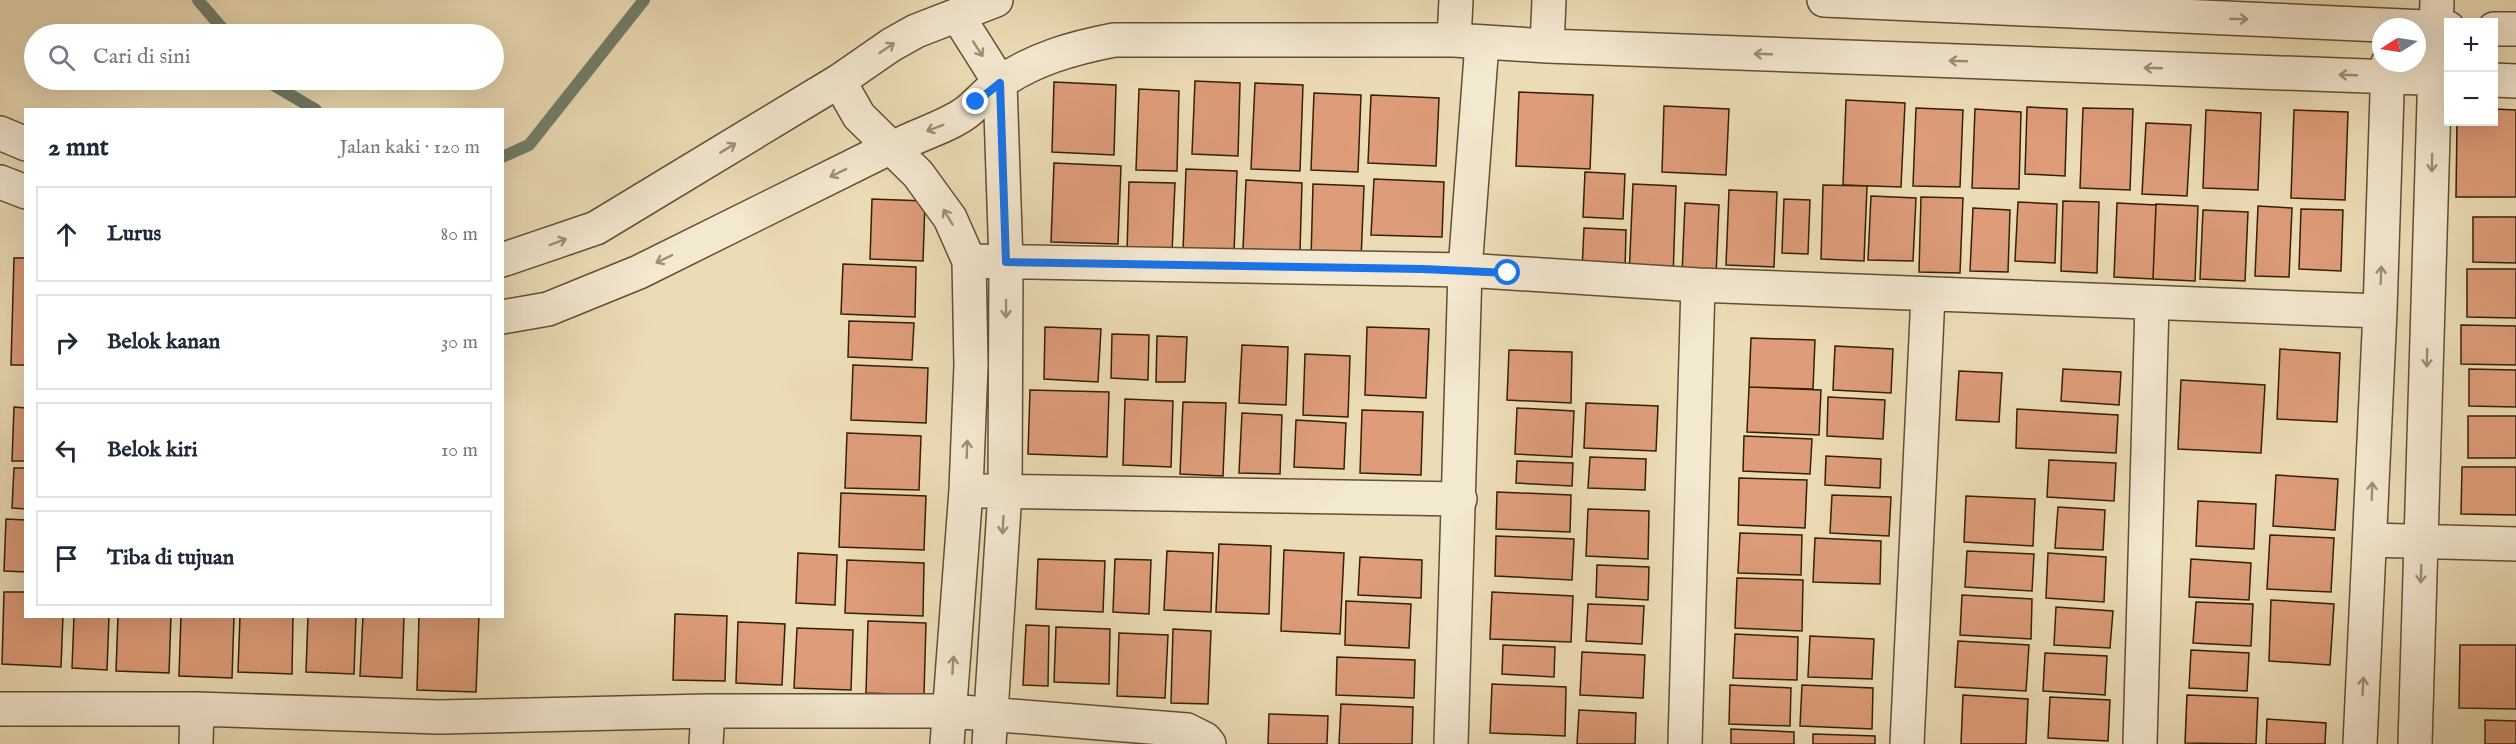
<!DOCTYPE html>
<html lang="id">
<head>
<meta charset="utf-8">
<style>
  :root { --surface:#fff; --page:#f2f2f3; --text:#1f2937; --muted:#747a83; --line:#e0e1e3 }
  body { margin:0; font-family:"IM FELL English",serif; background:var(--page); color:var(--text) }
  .controls { position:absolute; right:18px; top:18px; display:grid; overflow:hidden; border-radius:0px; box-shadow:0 6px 24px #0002 }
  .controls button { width:54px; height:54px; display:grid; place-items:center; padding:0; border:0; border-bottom:2px solid var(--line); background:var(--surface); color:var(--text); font:30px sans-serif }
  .compass { position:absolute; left:2372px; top:18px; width:54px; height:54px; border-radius:50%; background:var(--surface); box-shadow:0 6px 24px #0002; rotate:258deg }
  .stop { position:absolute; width:18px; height:18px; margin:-14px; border:4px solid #1a73e8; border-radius:50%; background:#fff }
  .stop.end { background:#1a73e8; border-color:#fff; box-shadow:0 2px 6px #0008 }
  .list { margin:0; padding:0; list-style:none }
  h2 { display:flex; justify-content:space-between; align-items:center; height:78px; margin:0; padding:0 24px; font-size:26px }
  h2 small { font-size:20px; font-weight:400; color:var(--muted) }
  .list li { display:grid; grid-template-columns:39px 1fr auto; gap:18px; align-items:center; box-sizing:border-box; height:96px; margin:0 12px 12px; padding:0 12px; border:2px solid var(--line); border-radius:0px }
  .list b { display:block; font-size:22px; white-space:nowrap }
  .list em { font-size:20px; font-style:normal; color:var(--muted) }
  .icon { flex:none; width:33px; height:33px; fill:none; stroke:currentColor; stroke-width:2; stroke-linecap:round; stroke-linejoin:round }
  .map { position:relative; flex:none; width:2516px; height:744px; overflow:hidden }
  .search { position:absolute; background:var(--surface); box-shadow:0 6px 24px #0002; left:24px; top:24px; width:480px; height:66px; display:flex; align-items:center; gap:15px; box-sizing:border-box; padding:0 21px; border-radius:33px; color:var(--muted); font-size:22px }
  .panel { position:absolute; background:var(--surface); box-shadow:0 6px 24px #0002; left:24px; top:108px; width:480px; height:510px; border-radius:0px }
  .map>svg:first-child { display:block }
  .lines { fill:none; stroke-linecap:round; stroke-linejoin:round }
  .stream { stroke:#717e6a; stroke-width:12 }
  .building { fill:#de9c7a; stroke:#352003; stroke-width:1.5 }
  .street-casing { stroke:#634f30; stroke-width:36 }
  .street { stroke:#f3e8d0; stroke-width:33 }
  .oneway { stroke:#9e8e74 }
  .route { stroke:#1a73e8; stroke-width:8 }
</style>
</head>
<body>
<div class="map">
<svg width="2516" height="744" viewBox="0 0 2516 744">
  <rect width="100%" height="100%" fill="#ecdcb6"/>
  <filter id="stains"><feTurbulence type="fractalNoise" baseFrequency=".00333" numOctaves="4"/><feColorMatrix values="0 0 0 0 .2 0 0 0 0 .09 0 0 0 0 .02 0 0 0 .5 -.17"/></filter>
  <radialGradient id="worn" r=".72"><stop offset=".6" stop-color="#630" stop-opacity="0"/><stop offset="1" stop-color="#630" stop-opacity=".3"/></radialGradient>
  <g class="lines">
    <path class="stream" d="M198,0L227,34
      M265,80L316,110
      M502,157L529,145L644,0"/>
  </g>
  <path class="building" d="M1195,81L1240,83L1238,156L1192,154Z
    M1054,82L1116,85L1114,155L1052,152Z
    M1255,83L1303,85L1300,171L1251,169Z
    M1139,89L1179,91L1177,171L1136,170Z
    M1519,92L1593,95L1590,169L1516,166Z
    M1314,93L1361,95L1358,172L1311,170Z
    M1371,95L1439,98L1436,166L1368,163Z
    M1846,100L1905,103L1901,187L1843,185Z
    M1664,106L1729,109L1726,175L1662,172Z
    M2027,107L2067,109L2065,176L2025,174Z
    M1916,108L1963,110L1960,187L1913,186Z
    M2083,108L2133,109L2130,190L2080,188Z
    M1975,109L2021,112L2019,189L1972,188Z
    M2494,109L2516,110V197H2456L2457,122H2494Z
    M2206,110L2261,113L2258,190L2203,188Z
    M2294,110L2348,112L2345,200L2291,198Z
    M2146,123L2191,125L2187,196L2142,194Z
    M1054,163L1121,166L1118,244L1051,242Z
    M1186,169L1237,171L1234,253L1183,251Z
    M1585,172L1625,174L1623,219L1583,217Z
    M1374,179L1444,182L1442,237L1371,235Z
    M1246,180L1302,183L1300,251L1243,249Z
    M1129,182L1175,183L1172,253L1127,252Z
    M1313,184L1364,186L1361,261L1311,259Z
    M1633,184L1676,186L1673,279L1629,277Z
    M1823,185L1867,186L1864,261L1821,259Z
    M1729,190L1777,192L1774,267L1726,265Z
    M1871,196L1916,198L1913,261L1868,260Z
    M1921,197L1963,198L1960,273L1919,272Z
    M872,199L925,201L923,261L870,259Z
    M1784,199L1810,200L1808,254L1782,253Z
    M2063,201L2099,202L2097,273L2061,271Z
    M2018,202L2057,204L2055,263L2015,261Z
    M1685,203L1719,205L1716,276L1682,274Z
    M2117,203L2156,205L2153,279L2114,277Z
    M2156,204L2198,206L2195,281L2153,279Z
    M2258,206L2292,208L2289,277L2255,276Z
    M1973,208L2010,210L2008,272L1970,271Z
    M2301,209L2343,210L2341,271L2299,269Z
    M2203,210L2248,212L2245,281L2200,279Z
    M2473,217H2516V263L2473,262Z
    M1584,228L1626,230L1625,271L1582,270Z
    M14,258H26V365H11Z
    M843,264L916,267L915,317L841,314Z
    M2467,269H2516V318L2467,317Z
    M849,321L914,323L912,360L848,357Z
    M2461,325L2516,326V365L2461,364Z
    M1045,327L1101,329L1098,382L1044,379Z
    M1367,327L1429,329L1426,398L1365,395Z
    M1112,334L1149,335L1148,380L1111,378Z
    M1157,336L1187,337L1185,382H1156Z
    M1751,338L1815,340L1813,389L1749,387Z
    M1242,345L1288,347L1286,405L1239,403Z
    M1835,346L1893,349L1891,393L1833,390Z
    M2280,349L2340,353L2337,422L2277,419Z
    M1509,350L1572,352L1571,403L1507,400Z
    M1305,354L1350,356L1348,417L1303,415Z
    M853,365L928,368L926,423L851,420Z
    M2063,369L2121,372L2119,405L2061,401Z
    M2469,369L2516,370V407L2469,406Z
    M1959,371L2002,373L1999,422L1956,420Z
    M2181,380L2265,385L2261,453L2178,449Z
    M1749,387L1821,390L1819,435L1747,432Z
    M1030,390L1109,392L1107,457L1028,454Z
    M1828,397L1885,400L1883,439L1827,436Z
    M1125,399L1173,401L1171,467L1123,465Z
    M1183,402L1226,403L1223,476L1180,474Z
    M1586,403L1658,406L1656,451L1584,448Z
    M14,407L26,408V461H12Z
    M1517,408L1574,411L1572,457L1515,454Z
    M2017,409L2118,415L2116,453L2016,448Z
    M1362,410L1423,412L1421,475L1360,473Z
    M1242,413L1282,415L1280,474L1239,473Z
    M2468,416H2516V458H2468Z
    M1296,420L1346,423L1344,469L1294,467Z
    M847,433L921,436L919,490L845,488Z
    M1744,436L1812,439L1810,474L1743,471Z
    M1826,456L1881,459L1880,488L1825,485Z
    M1590,457L1646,459L1645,490L1588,488Z
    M2049,460L2116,463L2114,501L2047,497Z
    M1517,461L1573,463L1572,486L1516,483Z
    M2462,467H2516V515L2461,514Z
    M14,468H26V509L12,508Z
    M2276,475L2338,479L2335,530L2273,526Z
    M1739,478L1807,480L1805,528L1738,525Z
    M1497,492L1571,495L1570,532L1496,529Z
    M841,493L926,496L924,550L839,547Z
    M1832,495L1891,497L1889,536L1830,533Z
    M1966,496L2035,499L2033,546L1964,542Z
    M2198,501L2256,504L2254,549L2196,546Z
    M2058,507L2105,510L2103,550L2055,548Z
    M1588,509L1649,511L1648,559L1586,556Z
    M6,519L26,520V572L4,571Z
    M1740,533L1802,535L1801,575L1738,573Z
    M2270,535L2334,538L2331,592L2267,589Z
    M1496,536L1574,539L1572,580L1495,576Z
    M1815,538L1881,541L1880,584L1813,582Z
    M1219,544L1271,546L1269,614L1216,612Z
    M1284,550L1344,553L1340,634L1281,631Z
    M1167,551L1213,553L1211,612L1164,610Z
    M1967,551L2034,554L2032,591L1965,587Z
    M798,553L837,555L835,605L796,603Z
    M2048,553L2106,557L2104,602L2046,598Z
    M1360,557L1422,560L1421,598L1358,595Z
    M1038,559L1105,561L1103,612L1036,609Z
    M1115,559L1151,560L1149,614L1113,612Z
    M2191,559L2251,563L2249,600L2189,597Z
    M847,560L924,563L923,616L845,613Z
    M1597,565L1649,567L1648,600L1596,597Z
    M1737,578L1803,580L1802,631L1735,628Z
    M4,592H26V616H63L61,667L2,664Z
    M1492,592L1573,596L1571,642L1490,639Z
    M1962,595L2032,599L2031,639L1960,635Z
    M2271,600L2334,604L2330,665L2269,661Z
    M1346,601L1411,604L1409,648L1345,645Z
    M2196,602L2253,604L2251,646L2193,643Z
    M1588,604L1644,606L1642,644L1586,641Z
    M2056,607L2113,611L2110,648L2054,645Z
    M675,614L727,616L725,681L673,680Z
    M74,616H109L107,670L72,668Z
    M118,616H171L169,673L116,671Z
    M181,616H234L232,678L179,676Z
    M240,616H293L292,674L238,672Z
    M308,616H356L354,674L306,672Z
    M363,616H404L402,678L360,676Z
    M419,616H479L476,692L417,690Z
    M868,621L926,623L924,695L866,693Z
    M738,622L785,624L782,685L736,683Z
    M1026,625L1049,626L1048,686L1023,685Z
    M1056,627L1110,629L1109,684L1054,682Z
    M797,628L853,630L851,690L794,688Z
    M1173,629L1211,631L1208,704L1171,703Z
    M1119,633L1168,635L1165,698L1117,696Z
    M1735,634L1798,637L1797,680L1733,678Z
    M1810,636L1874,639L1872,679L1808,677Z
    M1958,641L2029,645L2026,691L1955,687Z
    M1503,645L1555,647L1554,677L1502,674Z
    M2460,645H2516V709L2459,708Z
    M2191,650L2249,653L2247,691L2189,688Z
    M1582,652L1645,655L1643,698L1580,695Z
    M2045,653L2107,656L2105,695L2043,691Z
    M1337,657L1415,660L1414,698L1336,695Z
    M1492,684L1566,687L1565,736L1490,733Z
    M1730,685L1791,688L1790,726L1729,724Z
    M1802,685L1873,688L1872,729L1800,726Z
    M1963,695L2028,699L2026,744H1961Z
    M2187,695L2258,698L2256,744L2185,743Z
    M2050,697L2110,700L2108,741L2048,738Z
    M1341,704L1413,707L1412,744H1339Z
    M1579,710L1636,713L1635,744H1577Z
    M1269,714L1328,716L1327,744H1268Z
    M2267,719L2326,723L2325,744H2266Z
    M2485,720L2516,721V744H2485Z
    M1731,729L1794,732V744H1731Z
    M1813,734L1875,736V744H1813Z"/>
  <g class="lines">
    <defs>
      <path id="street" d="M1824,0L2448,28
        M957,15L1000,83L1006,262L1005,492L989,744
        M2494,29H2516
        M1454,40L1456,0
        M1547,46L1549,0
        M2494,80L2516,81
        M839,81L859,116L918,174L950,218L969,261L971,365L966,490L947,744
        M0,133L26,144
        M0,182L26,192
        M502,260L596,228L839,81L891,45L916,31L996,0
        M969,261L1465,270L1698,285L2380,311
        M502,317L548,309L639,272L891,147L897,146C919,134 947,127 967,112C978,103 987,92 998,84C1033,59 1073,48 1114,40H1454L1547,46L2448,79
        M983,491L1460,499
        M2370,540L2516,544
        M0,709H197L439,717L708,711H950L1187,730L1205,739L1209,744
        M196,744L197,709
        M706,744L708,711
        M1451,744L1465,270L1482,43
        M1685,744L1698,285
        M1907,744L1928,295
        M2140,744L2152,303
        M2360,744L2380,311L2388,63
        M2415,744L2437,0"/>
    </defs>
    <use href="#street" class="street-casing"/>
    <use href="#street" class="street"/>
  </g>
  <defs><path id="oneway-shaft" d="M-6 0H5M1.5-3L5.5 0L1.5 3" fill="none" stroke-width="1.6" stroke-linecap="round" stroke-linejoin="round" transform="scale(1.5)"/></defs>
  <g class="oneway">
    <use href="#oneway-shaft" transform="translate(2239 19) rotate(2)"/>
    <use href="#oneway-shaft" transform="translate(887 48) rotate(-34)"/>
    <use href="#oneway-shaft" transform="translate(978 49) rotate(57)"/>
    <use href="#oneway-shaft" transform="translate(1763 54) rotate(-178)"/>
    <use href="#oneway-shaft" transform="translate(1958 61) rotate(-178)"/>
    <use href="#oneway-shaft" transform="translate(2153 68) rotate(-178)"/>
    <use href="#oneway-shaft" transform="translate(2348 75) rotate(-178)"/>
    <use href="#oneway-shaft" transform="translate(935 128) rotate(159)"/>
    <use href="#oneway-shaft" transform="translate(728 148) rotate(-31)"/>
    <use href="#oneway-shaft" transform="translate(2432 163) rotate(91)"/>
    <use href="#oneway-shaft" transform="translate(838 173) rotate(154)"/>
    <use href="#oneway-shaft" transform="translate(948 217) rotate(-121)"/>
    <use href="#oneway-shaft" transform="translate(558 242) rotate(-20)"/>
    <use href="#oneway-shaft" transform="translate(664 259) rotate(154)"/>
    <use href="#oneway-shaft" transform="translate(2381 275) rotate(-88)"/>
    <use href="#oneway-shaft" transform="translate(1006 309) rotate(90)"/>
    <use href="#oneway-shaft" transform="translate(2427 358) rotate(91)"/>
    <use href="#oneway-shaft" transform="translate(967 449) rotate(-88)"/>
    <use href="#oneway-shaft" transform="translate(2372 491) rotate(-88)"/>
    <use href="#oneway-shaft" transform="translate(1003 525) rotate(93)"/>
    <use href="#oneway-shaft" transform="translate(2421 574) rotate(92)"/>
    <use href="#oneway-shaft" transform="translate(953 665) rotate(-86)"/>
    <use href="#oneway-shaft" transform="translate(2363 686) rotate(-87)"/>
  </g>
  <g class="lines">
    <path class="route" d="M976,102L1000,83L1006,262L1423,269L1508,273"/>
  </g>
  <rect width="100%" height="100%" filter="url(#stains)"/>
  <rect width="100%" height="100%" fill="url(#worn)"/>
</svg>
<div class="controls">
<button>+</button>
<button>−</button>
</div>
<svg class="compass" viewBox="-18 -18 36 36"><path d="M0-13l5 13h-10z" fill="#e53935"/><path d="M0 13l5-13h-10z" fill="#747a83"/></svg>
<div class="stop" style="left:1508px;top:273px"></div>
<div class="stop end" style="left:976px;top:102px"></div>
<div class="search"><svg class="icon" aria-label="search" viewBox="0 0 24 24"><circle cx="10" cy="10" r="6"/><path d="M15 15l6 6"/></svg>Cari di sini</div>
<section class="panel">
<h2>2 mnt<small>Jalan kaki · 120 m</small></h2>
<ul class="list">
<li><svg class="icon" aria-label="ahead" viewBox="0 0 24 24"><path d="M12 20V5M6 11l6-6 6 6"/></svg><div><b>Lurus</b></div><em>80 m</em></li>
<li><svg class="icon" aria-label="right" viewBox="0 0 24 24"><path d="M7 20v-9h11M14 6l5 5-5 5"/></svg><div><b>Belok kanan</b></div><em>30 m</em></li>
<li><svg class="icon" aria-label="left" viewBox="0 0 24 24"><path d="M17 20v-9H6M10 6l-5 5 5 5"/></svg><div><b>Belok kiri</b></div><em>10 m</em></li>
<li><svg class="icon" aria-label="arrive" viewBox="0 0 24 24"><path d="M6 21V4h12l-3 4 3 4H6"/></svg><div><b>Tiba di tujuan</b></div></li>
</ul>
</section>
</div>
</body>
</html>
